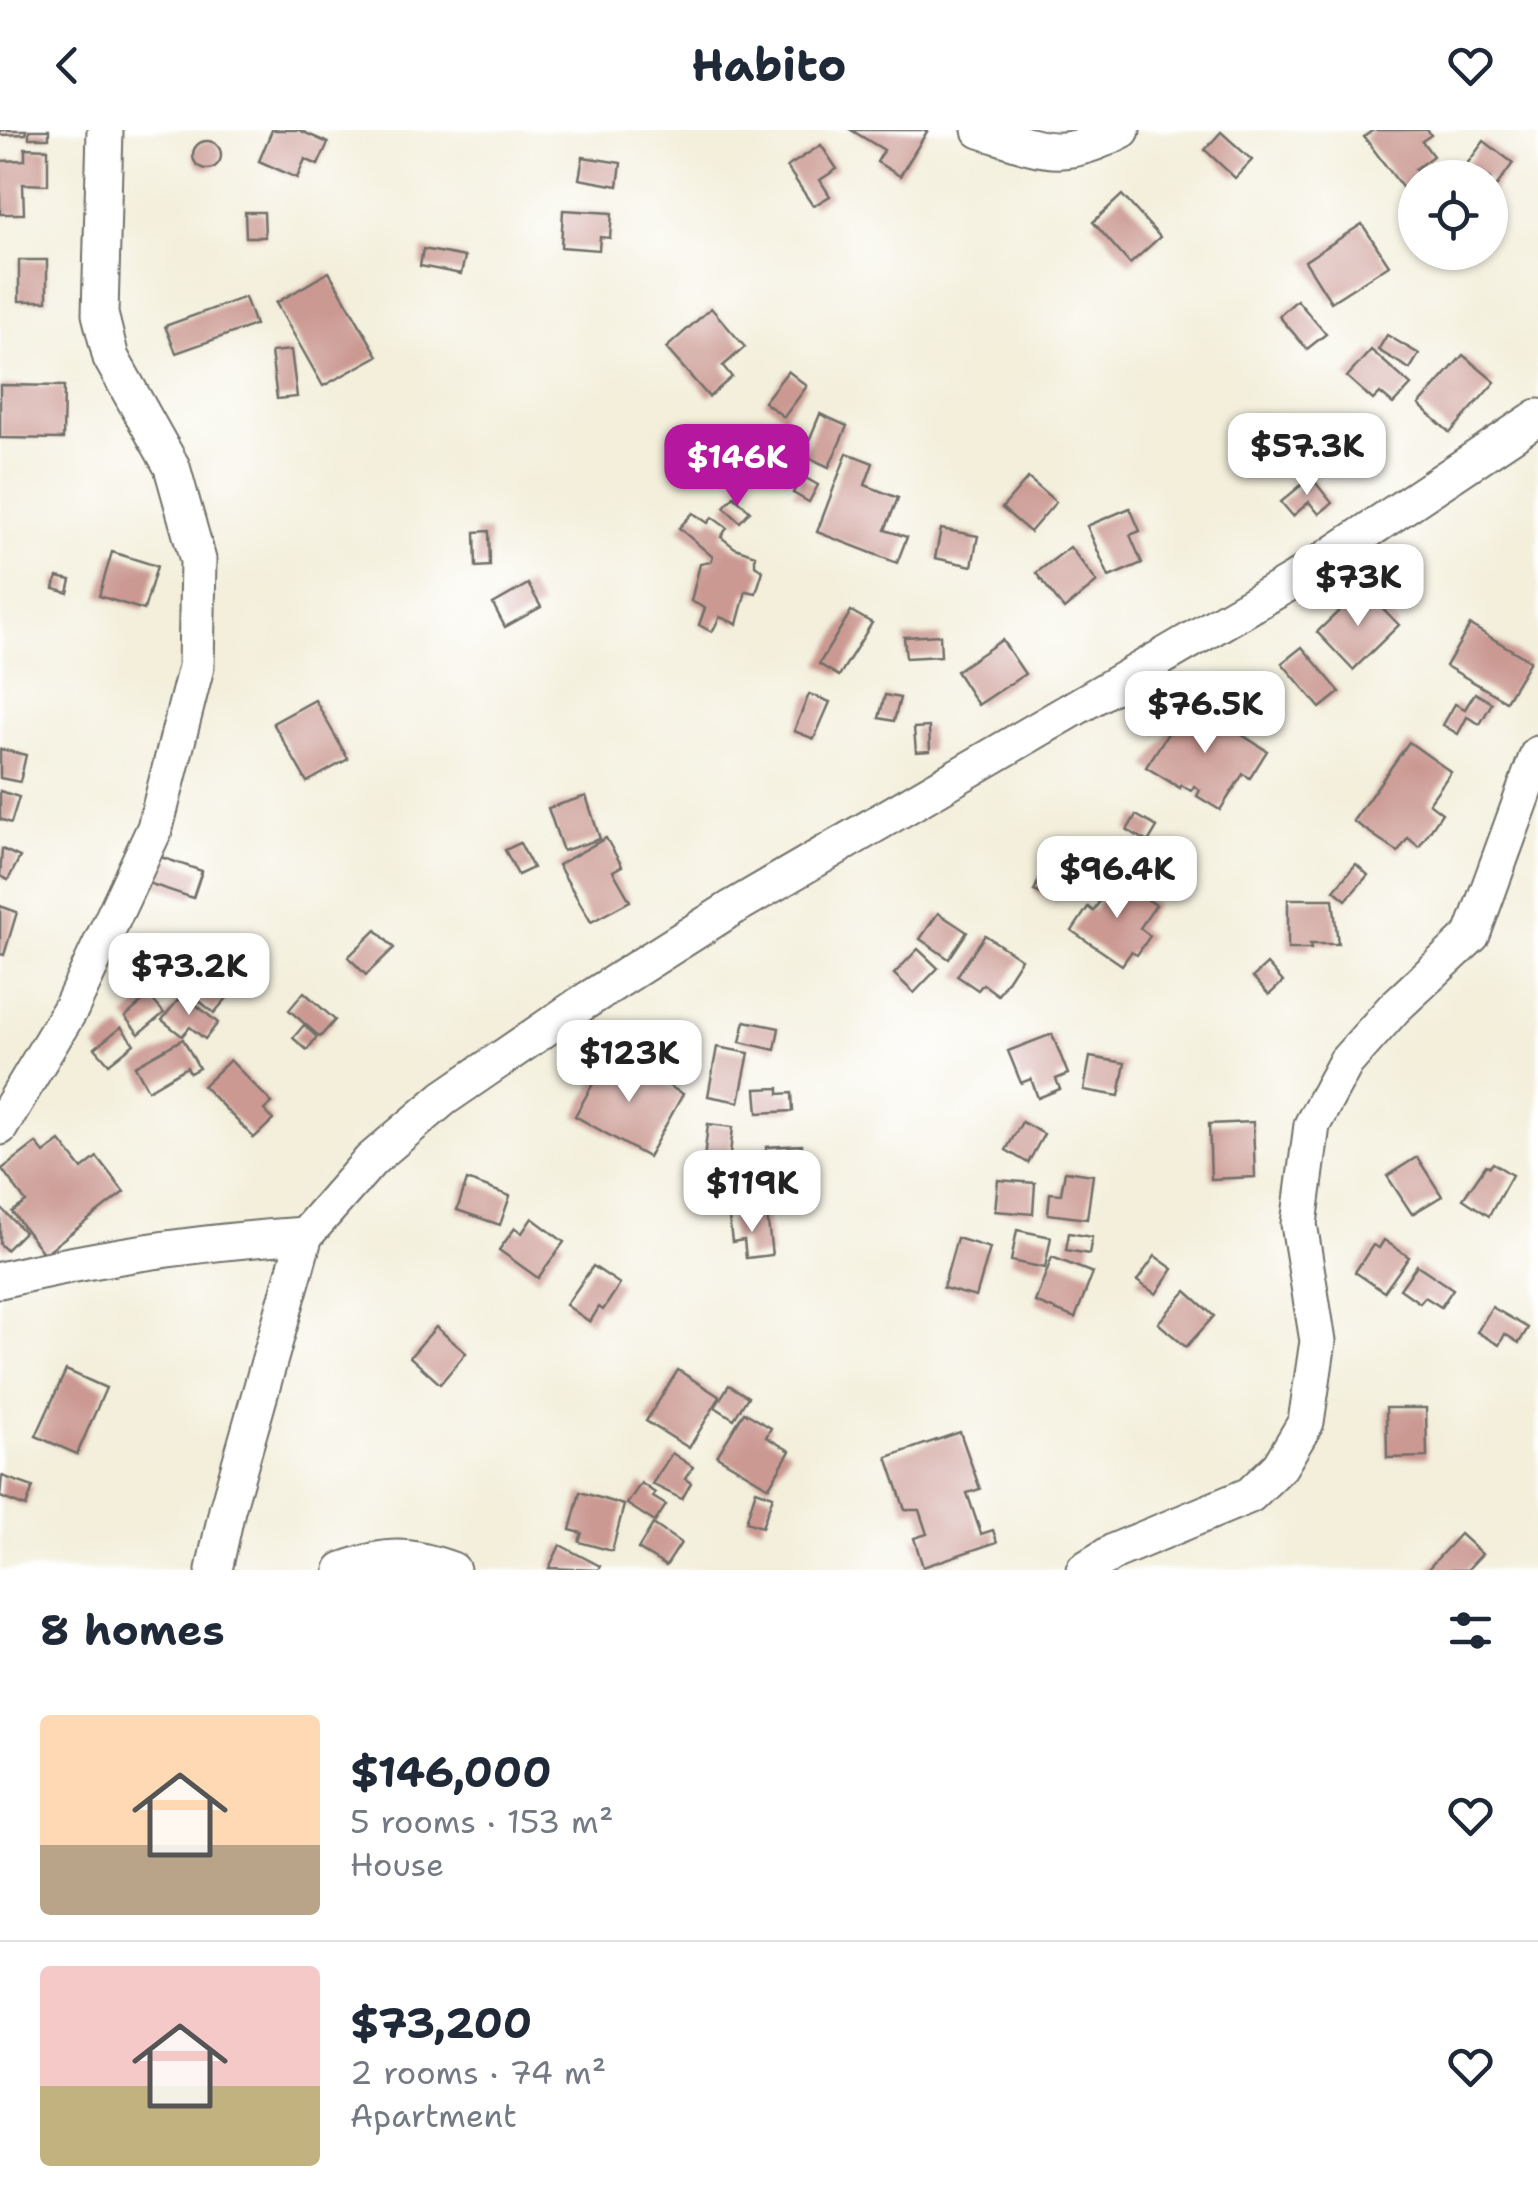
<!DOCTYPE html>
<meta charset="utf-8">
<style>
body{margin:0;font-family:"Shantell Sans",sans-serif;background:#f6f6f7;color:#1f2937;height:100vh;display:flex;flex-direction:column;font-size:38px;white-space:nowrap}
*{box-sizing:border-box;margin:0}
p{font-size:32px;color:#747a83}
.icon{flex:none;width:55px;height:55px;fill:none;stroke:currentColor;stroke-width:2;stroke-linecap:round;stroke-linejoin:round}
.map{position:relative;height:1440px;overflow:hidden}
.drawer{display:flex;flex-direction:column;background:#fff;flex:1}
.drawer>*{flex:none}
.buttons{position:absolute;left:1398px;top:30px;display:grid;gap:20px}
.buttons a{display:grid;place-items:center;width:110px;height:110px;border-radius:50%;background:#fff;box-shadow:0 2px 8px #0004;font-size:50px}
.price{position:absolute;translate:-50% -85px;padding:0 22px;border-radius:20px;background:#fff;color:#222;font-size:32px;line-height:65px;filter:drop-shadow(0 2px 5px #0008)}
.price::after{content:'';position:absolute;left:50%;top:60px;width:30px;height:22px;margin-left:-15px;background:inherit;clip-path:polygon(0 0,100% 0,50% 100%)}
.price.active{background:#b5179e;color:#fff}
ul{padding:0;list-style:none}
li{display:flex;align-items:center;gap:30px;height:250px;padding:0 40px}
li+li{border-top:2px solid #e0e1e3}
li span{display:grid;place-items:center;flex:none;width:280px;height:200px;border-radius:10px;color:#555}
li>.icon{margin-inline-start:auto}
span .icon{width:120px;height:120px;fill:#fffc;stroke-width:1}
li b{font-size:42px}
h2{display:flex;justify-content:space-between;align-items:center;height:120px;padding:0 40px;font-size:42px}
header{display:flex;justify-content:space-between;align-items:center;height:130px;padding:0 40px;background:#fff;font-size:45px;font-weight:700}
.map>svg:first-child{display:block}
.building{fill:#cb9992}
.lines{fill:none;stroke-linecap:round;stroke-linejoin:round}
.minor-casing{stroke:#717069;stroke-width:39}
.minor{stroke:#fff;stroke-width:35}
</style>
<header><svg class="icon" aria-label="back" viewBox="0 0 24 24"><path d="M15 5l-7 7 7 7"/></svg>Habito<svg class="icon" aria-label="heart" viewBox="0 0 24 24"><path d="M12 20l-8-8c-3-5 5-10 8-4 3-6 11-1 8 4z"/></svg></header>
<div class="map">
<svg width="1538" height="1440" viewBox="0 0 1538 1440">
<rect width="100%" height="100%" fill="#fff"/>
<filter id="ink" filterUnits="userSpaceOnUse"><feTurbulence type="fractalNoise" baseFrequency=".01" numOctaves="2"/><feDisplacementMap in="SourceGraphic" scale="20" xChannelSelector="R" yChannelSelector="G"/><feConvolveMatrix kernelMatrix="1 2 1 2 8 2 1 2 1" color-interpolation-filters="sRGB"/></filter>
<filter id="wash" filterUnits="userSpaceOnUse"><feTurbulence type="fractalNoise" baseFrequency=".0048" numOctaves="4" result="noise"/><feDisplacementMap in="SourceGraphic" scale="40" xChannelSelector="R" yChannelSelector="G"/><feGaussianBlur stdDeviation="2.25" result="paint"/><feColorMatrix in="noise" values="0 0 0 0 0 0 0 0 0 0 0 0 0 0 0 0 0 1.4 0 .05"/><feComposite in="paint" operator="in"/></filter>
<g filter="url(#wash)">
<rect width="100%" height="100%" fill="#f3efdb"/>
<g id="blocks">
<!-- building -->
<g class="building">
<path d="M0 0H26V4L0 5Z"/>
<rect x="29" y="0" width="20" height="8"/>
<path d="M272 0H299L328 13 318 35 305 29 297 48 259 31Z"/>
<path d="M851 0H928L900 46 877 32 884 20Z"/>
<path d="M1373 0H1427L1431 5 1422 11 1433 26 1415 39 1421 48H1415V60L1408 65 1364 7Z"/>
<path d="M1221 2 1252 30 1235 48 1205 20Z"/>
<path d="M1484 11 1513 33 1490 65V48H1468L1461 42Z"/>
<circle cx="207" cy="25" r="14"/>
<path d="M821 15 837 39 820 50 830 66 813 76 787 37Z"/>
<path d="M25 18 48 19V55L23 54 24 84H0V31L25 30Z"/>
<path d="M583 27 621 33 618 56 579 49Z"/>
<path d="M1122 65 1160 107 1130 134 1093 92Z"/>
<path d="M563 80 612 83 610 108 600 107 599 120 561 117Z"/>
<path d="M245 82H264L265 107H246Z"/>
<path d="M1362 94 1389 135 1331 172 1305 131Z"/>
<path d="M423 119 465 127 461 144 420 136Z"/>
<rect x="19" y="130" width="28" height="41"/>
<path d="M329 142 378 226 323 256 276 173Z"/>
<path d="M245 167 255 195 176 223 165 196Z"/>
<path d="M1297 170 1326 204 1307 219 1279 186Z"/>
<path d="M711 178 745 217 723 236 732 247 709 267 666 218Z"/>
<path d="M1387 205 1419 224 1410 239 1378 220Z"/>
<path d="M291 220 297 267 277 269 271 222Z"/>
<path d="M1371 220 1411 255 1393 274 1380 263 1373 270 1347 247Z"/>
<path d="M1463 225 1495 252 1450 303 1419 275Z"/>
<path d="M788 241 807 256 784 287 764 272Z"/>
<path d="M0 255 64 256 63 309 0 308Z"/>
<path d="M820 284 847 296 829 337 803 325Z"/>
<path d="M847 323 873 333 865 355 898 368 885 400 907 407 897 433 817 402Z"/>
<path d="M802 346 818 355 809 372 793 363Z"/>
<path d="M1311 347 1332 373 1319 384 1309 372 1293 386 1281 372Z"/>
<path d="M1028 348 1056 372 1030 402 1002 378Z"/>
<path d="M734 366 750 381 740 392 724 377Z"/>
<path d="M1130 378 1140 401 1130 405 1142 433 1109 447 1087 396Z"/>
<path d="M693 383 708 393 712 387 727 398 721 407 735 418 755 425V435L763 441 756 463 746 461 737 494 720 487 712 502 699 495 705 478 691 471 700 434 711 432 713 427 679 398Z"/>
<path d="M941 399 978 406 972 436 935 428Z"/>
<path d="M489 401 490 436 476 437 475 402Z"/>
<path d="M1070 417 1097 452 1064 479 1036 443Z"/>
<path d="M112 422 157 436 144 480 99 466Z"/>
<path d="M57 447 71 450 68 463 54 459Z"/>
<path d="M528 454 541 477 505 497 493 474Z"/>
<path d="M1363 458 1399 495 1353 540 1317 502Z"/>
<path d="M851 481 872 493 839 546 819 534Z"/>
<path d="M1470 495 1530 531 1506 571 1446 536Z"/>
<path d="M940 505 941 526 906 528 904 507Z"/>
<path d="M1002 510 1025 544 978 575 956 541Z"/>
<path d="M1302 517 1340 562 1320 578 1282 533Z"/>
<path d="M1475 563 1492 573 1480 594 1467 587 1458 604 1443 595 1455 574 1465 579Z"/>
<path d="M809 564 830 572 814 609 794 601Z"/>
<path d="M885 565 900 568 894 591 879 588Z"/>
<path d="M315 570 348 629 307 652 273 593Z"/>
<path d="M1189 571 1267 621 1250 648 1243 644 1220 680 1197 666 1200 660 1194 656 1191 661 1181 655 1180 658 1146 637Z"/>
<path d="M929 597 930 621 916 622 914 598Z"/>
<path d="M1409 612 1451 642 1429 673 1442 683 1419 717 1408 708 1398 722 1353 691Z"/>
<path d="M0 619 26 625 20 652 0 648Z"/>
<path d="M0 661 19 667 11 693 0 689Z"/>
<path d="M586 666 600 709 563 721 548 678Z"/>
<path d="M1136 685 1157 697 1148 712 1127 700Z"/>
<path d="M606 708 622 736 613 741 630 771 591 792 558 735Z"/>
<path d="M520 713 533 738 518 745 505 720Z"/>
<path d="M2 719 20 727 8 750 0 746Z"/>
<path d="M158 726 202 741 193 768 148 753Z"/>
<path d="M1049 726 1082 741 1076 755 1067 751 1058 771 1034 761Z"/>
<path d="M1356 734 1368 745 1346 770 1334 760Z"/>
<path d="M1120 742 1136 753 1132 759 1156 775 1140 798 1150 806 1137 825 1131 822 1122 835 1072 801 1088 777 1093 781Z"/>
<path d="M1288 769H1333L1338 814H1310L1311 819H1288Z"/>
<path d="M0 776 17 782 4 825 0 824Z"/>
<path d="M938 783 967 802 949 829 920 809Z"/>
<path d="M376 800 394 818 366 845 348 827Z"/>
<path d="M985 805 1021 829 998 865 983 854 978 860 957 846Z"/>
<path d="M918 819 938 838 914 863 894 844Z"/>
<path d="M206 833 223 847 214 857 227 868 214 883 185 859Z"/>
<path d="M1267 834 1283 852 1269 865 1253 847Z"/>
<path d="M304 862 335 890 320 907 289 880Z"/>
<path d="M183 864 218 893 205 909 190 897 182 906 162 890Z"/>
<path d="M149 866 164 883 139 904 125 887Z"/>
<path d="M745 891 779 898 775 920 740 912Z"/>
<path d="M304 895 317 907 307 920 293 908Z"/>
<path d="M121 897 134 914 109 934 95 918Z"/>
<path d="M1052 904 1068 944 1056 949 1060 959 1038 968 1031 949 1021 953 1008 921Z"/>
<path d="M183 909 199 938 190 943 187 937 148 960 135 936Z"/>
<path d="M664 912 688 913 687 941 662 940Z"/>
<path d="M717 917 749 923 739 972 708 966Z"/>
<path d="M610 923 683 964 648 1027 575 986Z"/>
<path d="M1090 927 1125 933 1119 966 1084 960Z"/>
<path d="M230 930 272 973 264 980 273 990 254 1008 203 956Z"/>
<path d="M779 958V964L792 963 793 981 758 983 756 959Z"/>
<path d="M1022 992 1044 1004 1028 1033 1006 1020Z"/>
<path d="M1253 992 1255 1047 1211 1049 1209 994Z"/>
<path d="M708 994 733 997 728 1042 703 1039Z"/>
<path d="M60 1011 82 1039 97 1027 124 1062 44 1124 12 1082 26 1072 2 1039 36 1013 44 1023Z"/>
<path d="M802 1015 803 1042 767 1044 766 1017Z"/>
<path d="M1417 1027 1442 1066 1412 1084 1387 1046Z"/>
<path d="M1493 1033 1512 1045 1489 1086 1463 1069 1486 1035 1490 1037Z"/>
<path d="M1065 1041 1093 1045 1087 1089 1048 1084 1050 1063 1061 1064Z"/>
<path d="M467 1050 510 1066 500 1095 457 1080Z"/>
<path d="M998 1050 1035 1053 1033 1084 995 1081Z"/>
<path d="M0 1077 24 1102 6 1120 0 1114Z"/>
<path d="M767 1084 772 1125 746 1128 744 1110 732 1112 729 1088Z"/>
<path d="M532 1088 564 1112 538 1148 499 1120 515 1098 522 1103Z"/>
<path d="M1017 1100 1051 1107 1045 1138 1011 1131Z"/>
<path d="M1069 1103 1092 1107 1089 1124 1066 1120Z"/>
<path d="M957 1108 990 1118 976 1167 943 1158Z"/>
<path d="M1384 1110 1409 1127 1384 1162 1355 1142 1373 1115 1379 1118Z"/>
<path d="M1155 1126 1173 1139 1156 1164 1137 1151Z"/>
<path d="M1052 1127 1093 1143 1075 1188 1035 1172Z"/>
<path d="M1417 1135 1453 1159 1441 1177 1425 1167 1420 1173 1400 1159Z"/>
<path d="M593 1136 620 1154 603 1180 599 1177 590 1192 566 1175Z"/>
<path d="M1186 1161 1214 1186 1186 1217 1158 1193Z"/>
<path d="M1492 1177 1528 1198 1519 1213 1505 1204 1499 1215 1477 1202Z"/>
<path d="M436 1197 466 1223 440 1254 410 1227Z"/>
<path d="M66 1240 106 1258 77 1324 36 1306Z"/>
<path d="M678 1240 720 1267 689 1318 646 1291Z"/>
<path d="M729 1255 748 1267 734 1289 715 1277Z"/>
<path d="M1386 1278H1426L1427 1327 1387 1328Z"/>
<path d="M744 1282 771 1298 766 1307 790 1321 769 1357 717 1326Z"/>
<path d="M960 1302 980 1359 967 1363 981 1404 993 1400 997 1412 923 1437 914 1408 927 1404 919 1380H905L887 1327Z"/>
<path d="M672 1323 693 1337 685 1349 691 1353 682 1369 652 1354Z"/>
<path d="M2 1346 33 1357 26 1377 0 1367Z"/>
<path d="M641 1353 655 1363 653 1367 666 1375 655 1392 627 1374Z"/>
<path d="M756 1360 773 1366 762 1397 746 1392Z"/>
<path d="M580 1362 624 1375 612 1421 579 1412 582 1403 570 1400Z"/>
<path d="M653 1394 681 1413 666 1436 638 1419Z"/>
<path d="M1460 1404 1482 1424 1467 1440H1427Z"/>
<path d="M560 1415 600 1436 598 1440 549 1438Z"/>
</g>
</g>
</g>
<g filter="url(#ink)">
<use href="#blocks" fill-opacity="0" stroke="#717069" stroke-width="2.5"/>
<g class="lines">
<defs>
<g id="minor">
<path d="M980 0C1042 20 1060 33 1122 0"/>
<path d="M0 997 71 878 155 698 196 537 198 430 172 337 111 228 100 184 105 0"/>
<path d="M0 1150C102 1126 199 1112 305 1105"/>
<path d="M214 1440 227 1380 305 1105 371 1030 444 968 581 874 732 778 1296 449 1538 287"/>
<path d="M343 1440C388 1424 407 1424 452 1440"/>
<path d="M1084 1440 1115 1421 1250 1365 1280 1336 1306 1292 1318 1211 1299 1094 1312 995 1346 932 1394 878 1472 805 1538 624"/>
</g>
</defs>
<!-- minor casing -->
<use href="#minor" class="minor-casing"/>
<!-- minor -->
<use href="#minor" class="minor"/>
</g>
</g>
</svg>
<div class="buttons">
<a><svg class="icon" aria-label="locate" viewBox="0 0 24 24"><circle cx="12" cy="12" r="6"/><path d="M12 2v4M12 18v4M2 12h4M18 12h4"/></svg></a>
</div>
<b class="price" style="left:1307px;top:368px">$57.3K</b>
<b class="price active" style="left:737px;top:379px">$146K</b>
<b class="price" style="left:1358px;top:499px">$73K</b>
<b class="price" style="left:1205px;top:626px">$76.5K</b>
<b class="price" style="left:1117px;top:791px">$96.4K</b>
<b class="price" style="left:189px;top:888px">$73.2K</b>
<b class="price" style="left:629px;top:975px">$123K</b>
<b class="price" style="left:752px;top:1105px">$119K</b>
</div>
<section class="drawer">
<h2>8 homes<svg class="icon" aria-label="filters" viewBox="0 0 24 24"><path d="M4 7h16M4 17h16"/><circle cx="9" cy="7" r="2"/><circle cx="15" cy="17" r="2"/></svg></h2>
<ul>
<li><span style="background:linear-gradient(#ffd9b3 65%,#b9a48a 0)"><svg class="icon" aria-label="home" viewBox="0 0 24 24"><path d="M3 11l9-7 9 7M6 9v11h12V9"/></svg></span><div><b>$146,000</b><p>5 rooms · 153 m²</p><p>House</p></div><svg class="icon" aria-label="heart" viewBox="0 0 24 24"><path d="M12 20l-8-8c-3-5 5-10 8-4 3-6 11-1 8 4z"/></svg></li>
<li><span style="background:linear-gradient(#f6c9c9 60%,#c2b280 0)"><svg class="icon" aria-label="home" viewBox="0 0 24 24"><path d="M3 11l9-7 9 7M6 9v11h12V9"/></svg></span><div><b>$73,200</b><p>2 rooms · 74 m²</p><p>Apartment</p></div><svg class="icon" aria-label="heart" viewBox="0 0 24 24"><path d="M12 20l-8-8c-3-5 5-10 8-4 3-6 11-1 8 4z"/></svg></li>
</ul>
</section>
